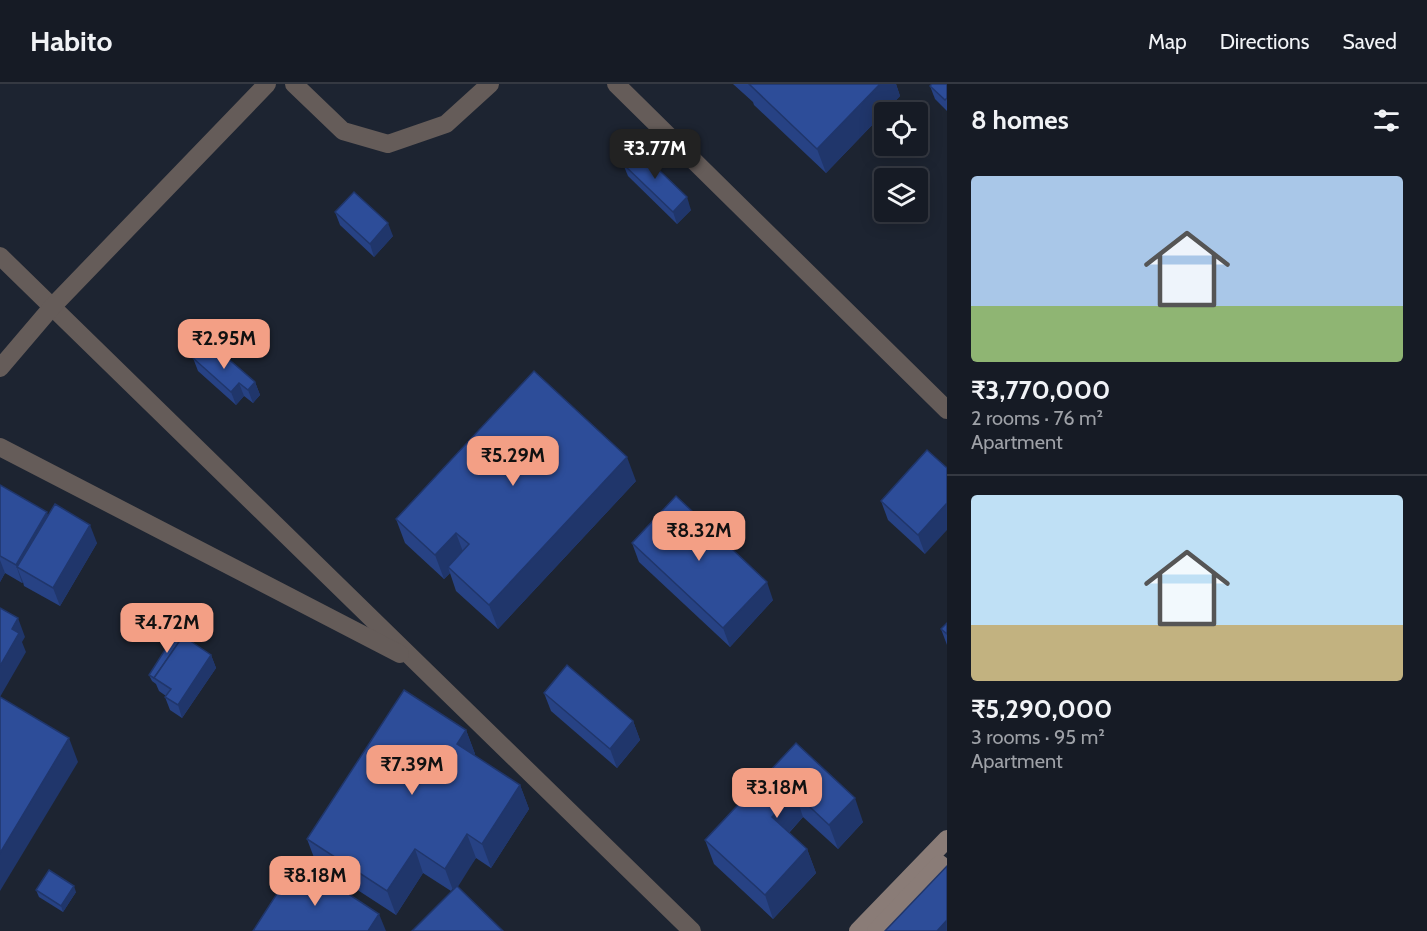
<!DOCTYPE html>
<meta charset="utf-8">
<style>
body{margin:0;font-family:Cabin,sans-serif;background:#1f242d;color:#f1f3f6;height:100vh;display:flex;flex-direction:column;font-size:22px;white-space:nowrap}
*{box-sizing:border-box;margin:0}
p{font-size:20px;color:#9ea1a7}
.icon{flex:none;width:33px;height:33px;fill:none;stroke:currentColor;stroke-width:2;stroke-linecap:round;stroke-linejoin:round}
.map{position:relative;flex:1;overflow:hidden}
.sheet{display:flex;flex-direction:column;background:#161b25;width:480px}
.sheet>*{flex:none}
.tools{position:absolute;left:874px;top:18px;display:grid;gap:12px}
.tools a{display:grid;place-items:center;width:54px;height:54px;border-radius:6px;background:#161b25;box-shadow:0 3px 15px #0003,0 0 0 2px #353942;font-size:30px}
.price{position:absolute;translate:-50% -51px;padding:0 14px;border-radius:12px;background:#f39f85;color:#111;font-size:20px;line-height:39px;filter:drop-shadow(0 2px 3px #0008)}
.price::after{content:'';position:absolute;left:50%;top:36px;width:18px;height:14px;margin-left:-9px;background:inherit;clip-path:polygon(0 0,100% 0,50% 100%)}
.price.active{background:#222;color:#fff}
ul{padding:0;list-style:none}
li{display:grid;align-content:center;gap:12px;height:318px;padding:0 24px}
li+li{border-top:2px solid #353942}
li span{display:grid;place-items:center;height:186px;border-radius:6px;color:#555}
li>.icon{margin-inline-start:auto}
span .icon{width:108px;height:108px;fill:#fffc;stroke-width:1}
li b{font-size:26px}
h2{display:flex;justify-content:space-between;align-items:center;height:72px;padding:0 24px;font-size:26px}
header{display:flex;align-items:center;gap:36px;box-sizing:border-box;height:84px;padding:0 30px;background:#161b25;border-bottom:2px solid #353942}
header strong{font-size:28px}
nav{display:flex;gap:33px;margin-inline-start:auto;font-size:21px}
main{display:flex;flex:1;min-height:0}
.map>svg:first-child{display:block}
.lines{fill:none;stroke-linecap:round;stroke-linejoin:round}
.street{stroke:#655c59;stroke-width:18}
.secondary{stroke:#8a7c77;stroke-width:18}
.wall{fill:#274284}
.shaded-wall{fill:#20366b}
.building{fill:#2d4d99;stroke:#20366b;stroke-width:1.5}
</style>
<header>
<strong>Habito</strong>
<nav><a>Map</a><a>Directions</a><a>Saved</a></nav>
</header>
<main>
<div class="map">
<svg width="947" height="847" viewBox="0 0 947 847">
<rect width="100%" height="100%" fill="#1d2431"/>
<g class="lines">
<!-- street -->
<g class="street">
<path d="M294 0 343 47 388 60 446 40 490 0"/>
<path d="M616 0 947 326"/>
<path d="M0 172 692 847"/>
<path d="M0 284 52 223 267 0"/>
<path d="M0 363 400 570"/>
</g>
<!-- secondary -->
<g class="secondary">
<path d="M858 847 947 755"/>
<path d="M876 847 940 780"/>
</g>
</g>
<!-- wall -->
<g class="wall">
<path d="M733 0H896L900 12 826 89 754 21 753 18Z"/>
<path d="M947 0V27L935 15 930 2Z"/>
<path d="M623 80 691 126 677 140 628 92Z"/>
<path d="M335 128 393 152 374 173 340 141Z"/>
<path d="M212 273 255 298 260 311 253 319 244 312 236 321 198 287 193 274Z"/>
<path d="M927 366 925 470 888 436 881 417Z"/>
<path d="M636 397 498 545 456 507 450 489 444 495 405 459 396 435Z"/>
<path d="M0 401 48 431 97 459 60 522 24 502 23 498 22 499 5 489 0 498Z"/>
<path d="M632 459 773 516 730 563 639 478Z"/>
<path d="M947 539V561L941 545Z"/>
<path d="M184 552 211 571 216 584 182 634 170 626 165 613 166 612 159 607 156 600 152 597 149 591Z"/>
<path d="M544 609 633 637 640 656 617 684 551 627Z"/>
<path d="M466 646 475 670 474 671 520 701 529 725 491 784 476 774 451 807 423 789 396 831 316 779 307 755Z"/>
<path d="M796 659 863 738 838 765 803 733 789 749 807 765 816 789 773 835 714 780 705 756Z"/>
<path d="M36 806 76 808 63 828 39 813Z"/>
</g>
<!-- shaded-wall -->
<g class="shaded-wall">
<path d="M880 0H896L900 12 826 89 817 65Z"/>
<path d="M687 113 691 126 677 140 673 128Z"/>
<path d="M388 139 393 152 374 173 370 160Z"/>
<path d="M255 298 260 311 253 319 248 306Z"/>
<path d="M239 299 244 312 236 321 231 308Z"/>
<path d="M627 373 636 397 498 545 489 521Z"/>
<path d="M947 419V446L925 470 918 451Z"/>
<path d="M47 428 53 447 17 483 23 498 22 499 16 481Z"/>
<path d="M90 441 97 459 60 522 53 504Z"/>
<path d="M456 449 465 473 448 483 450 489 444 495 435 471Z"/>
<path d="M0 476 5 489 0 498Z"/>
<path d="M767 498 773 516 730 563 723 544Z"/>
<path d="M18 534 25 553 22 558 26 568 0 613V582L12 545Z"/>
<path d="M211 571 216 584 182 634 178 621Z"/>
<path d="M633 637 640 656 617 684 610 665Z"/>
<path d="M466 646 475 670 466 684 457 660Z"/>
<path d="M69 654 78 678 0 807V769Z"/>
<path d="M520 701 529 725 491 784 482 760Z"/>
<path d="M795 709 803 733 781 757 772 733Z"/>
<path d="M855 714 863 738 838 765 829 741Z"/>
<path d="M467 750 476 774 454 809 445 785Z"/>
<path d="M415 765 423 789 396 831 387 807Z"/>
<path d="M807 765 816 789 773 835 765 811Z"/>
<path d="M74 802 76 808 63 828 61 822Z"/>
<path d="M379 830 386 847H368Z"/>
<path d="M947 836V847H937Z"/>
</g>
<!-- building -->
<g class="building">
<path d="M749 0H880L817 65Z"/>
<path d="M932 0H947V14L945 16 930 2Z"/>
<path d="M637 65 687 113 673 128 623 80Z"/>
<path d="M354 108 388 139 370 160 335 128Z"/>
<path d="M201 264 212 273 218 266 255 298 248 306 239 299 231 308 193 274Z"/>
<path d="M534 287 627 373 489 521 448 483 469 460 456 449 435 471 396 435Z"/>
<path d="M927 366 947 384V419L918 451 881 417Z"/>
<path d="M0 401 47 428 16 481 0 472Z"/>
<path d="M676 412 767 498 723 544 632 459Z"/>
<path d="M55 420 90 441 53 504 17 483Z"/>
<path d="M0 524 18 534 12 545 19 549 0 582Z"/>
<path d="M947 539V550L941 545Z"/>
<path d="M177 547 184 551 154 594 149 591Z"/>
<path d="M183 552 211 571 178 621 165 613 171 605 154 594Z"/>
<path d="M567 581 633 637 610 665 544 609Z"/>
<path d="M404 606 466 646 457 660 520 701 482 760 467 750 445 785 415 765 387 807 307 755Z"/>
<path d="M0 613 69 654 0 769Z"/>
<path d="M796 659 855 714 829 741 795 709 772 733 807 765 765 811 705 756Z"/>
<path d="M298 777 379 830 368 847H253Z"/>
<path d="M947 782V836L937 847H885Z"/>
<path d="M49 786 74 802 61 822 36 806Z"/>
<path d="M457 802 503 847H412Z"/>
</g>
</svg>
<div class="tools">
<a><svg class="icon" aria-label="locate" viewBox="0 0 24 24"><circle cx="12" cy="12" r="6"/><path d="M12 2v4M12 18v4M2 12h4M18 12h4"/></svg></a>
<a><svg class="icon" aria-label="layers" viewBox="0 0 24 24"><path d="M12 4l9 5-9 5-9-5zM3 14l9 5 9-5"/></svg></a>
</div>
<b class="price active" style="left:655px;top:96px">₹3.77M</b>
<b class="price" style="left:224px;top:286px">₹2.95M</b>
<b class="price" style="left:513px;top:403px">₹5.29M</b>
<b class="price" style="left:699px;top:478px">₹8.32M</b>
<b class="price" style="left:167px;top:570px">₹4.72M</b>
<b class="price" style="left:412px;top:712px">₹7.39M</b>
<b class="price" style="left:777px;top:735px">₹3.18M</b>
<b class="price" style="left:315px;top:823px">₹8.18M</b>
</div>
<section class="sheet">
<h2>8 homes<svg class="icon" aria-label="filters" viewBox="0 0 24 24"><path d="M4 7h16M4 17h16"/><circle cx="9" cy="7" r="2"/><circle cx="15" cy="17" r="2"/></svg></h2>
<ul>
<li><span style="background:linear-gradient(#a9c7e8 70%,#8fb573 0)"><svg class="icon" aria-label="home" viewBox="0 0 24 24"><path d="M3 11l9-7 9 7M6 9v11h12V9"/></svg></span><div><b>₹3,770,000</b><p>2 rooms · 76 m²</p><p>Apartment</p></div></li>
<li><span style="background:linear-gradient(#bfe0f5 70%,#c2b280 0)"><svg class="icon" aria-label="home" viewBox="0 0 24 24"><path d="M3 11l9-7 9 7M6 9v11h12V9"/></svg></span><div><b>₹5,290,000</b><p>3 rooms · 95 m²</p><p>Apartment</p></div></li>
</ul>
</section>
</main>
